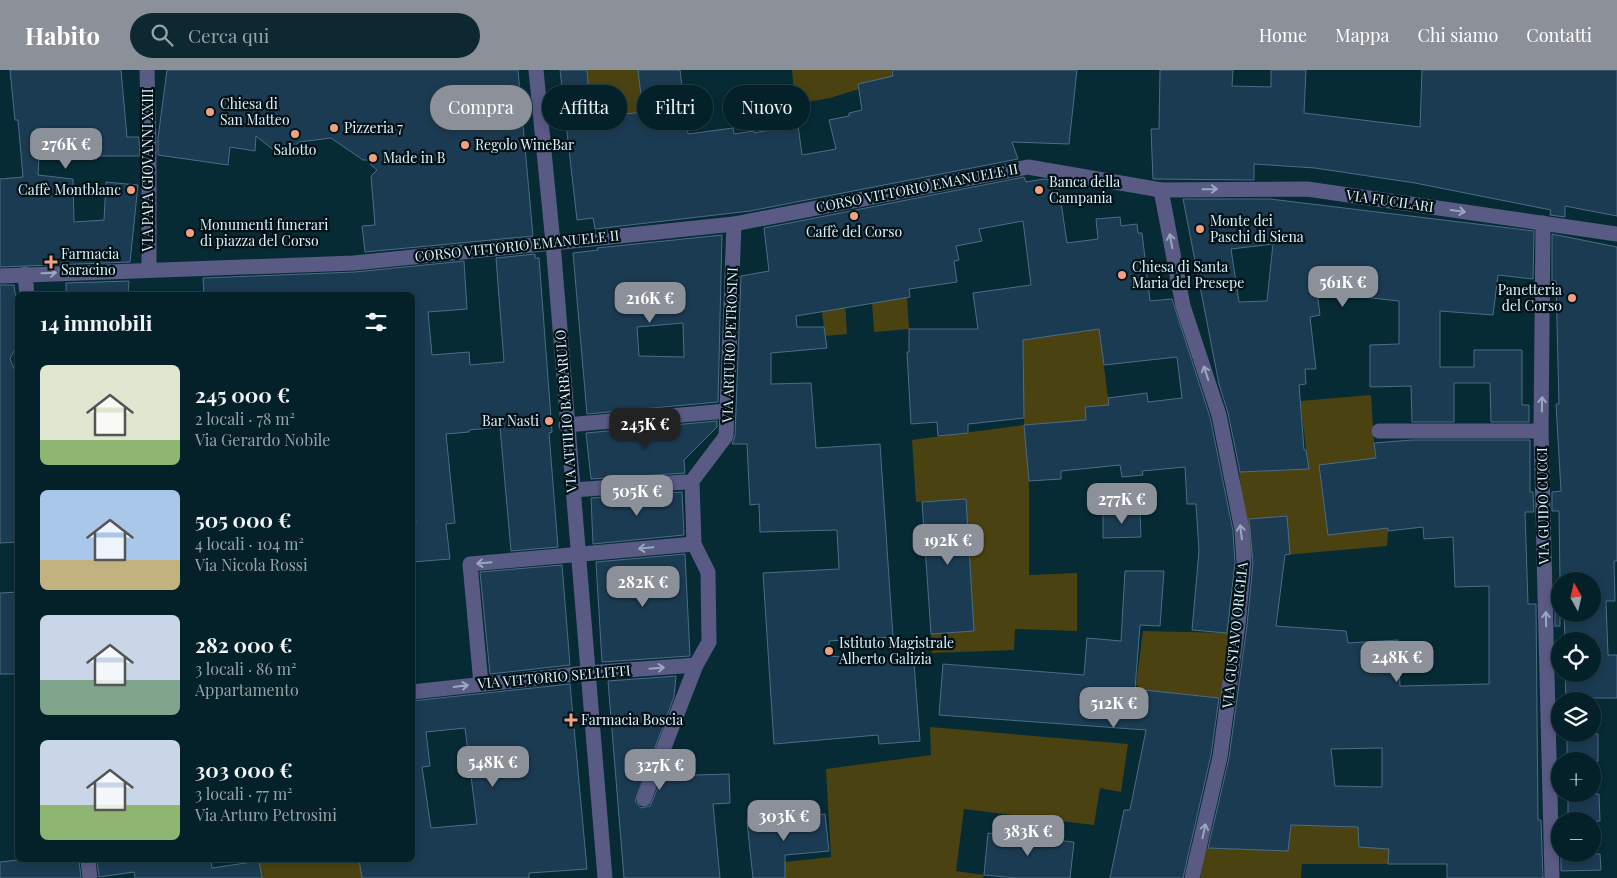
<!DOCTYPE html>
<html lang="it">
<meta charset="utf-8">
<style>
body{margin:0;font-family:"Playfair Display",serif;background:#0d2830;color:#f1f3f6;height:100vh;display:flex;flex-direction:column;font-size:19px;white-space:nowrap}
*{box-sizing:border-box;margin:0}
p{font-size:16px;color:#97a3a8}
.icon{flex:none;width:28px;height:28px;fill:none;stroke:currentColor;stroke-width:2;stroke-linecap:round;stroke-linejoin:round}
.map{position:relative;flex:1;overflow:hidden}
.panel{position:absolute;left:15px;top:222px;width:400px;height:570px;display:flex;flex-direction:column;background:#042028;border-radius:8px;box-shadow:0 2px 8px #0003,0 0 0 1px #253e45}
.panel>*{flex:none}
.banner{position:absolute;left:430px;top:15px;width:475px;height:45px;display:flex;gap:10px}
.needle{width:32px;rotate:352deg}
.buttons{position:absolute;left:1551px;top:502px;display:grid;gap:10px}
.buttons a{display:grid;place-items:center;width:50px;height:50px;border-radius:50%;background:#042028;box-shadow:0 2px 8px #0003,0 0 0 1px #253e45;font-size:25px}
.price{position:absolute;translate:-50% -42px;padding:0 11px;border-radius:10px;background:#8c9099;color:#fff;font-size:16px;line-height:32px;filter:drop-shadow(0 1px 2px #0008)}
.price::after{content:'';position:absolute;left:50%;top:30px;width:15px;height:11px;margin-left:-8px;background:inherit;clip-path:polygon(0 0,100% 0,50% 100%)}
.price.active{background:#222;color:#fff}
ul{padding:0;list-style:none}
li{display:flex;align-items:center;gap:15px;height:125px;padding:0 25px}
li span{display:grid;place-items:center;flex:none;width:140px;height:100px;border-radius:8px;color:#555}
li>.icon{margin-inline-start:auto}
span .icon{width:60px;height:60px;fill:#fffc;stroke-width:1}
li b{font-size:21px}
h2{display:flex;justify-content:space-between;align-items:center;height:60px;padding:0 25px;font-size:21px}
.chip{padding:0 18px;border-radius:22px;background:#042028;box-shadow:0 2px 8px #0003,0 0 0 1px #253e45;font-size:18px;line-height:45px}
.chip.active{background:#8c9099;color:#fff}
header{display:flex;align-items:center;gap:30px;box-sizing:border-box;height:70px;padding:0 25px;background:#8c9099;color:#fff}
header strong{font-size:24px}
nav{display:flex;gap:28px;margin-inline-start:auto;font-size:18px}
.search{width:350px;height:45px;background:#0d2830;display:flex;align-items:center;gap:12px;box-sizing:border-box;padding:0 18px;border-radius:28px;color:#97a3a8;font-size:19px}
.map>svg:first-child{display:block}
.green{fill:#4a4311}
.building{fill:#1b3b52;stroke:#4c6d86;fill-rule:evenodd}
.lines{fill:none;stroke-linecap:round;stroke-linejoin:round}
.minor{stroke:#595b85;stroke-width:15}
.oneway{stroke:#9aa7c0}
.poi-dot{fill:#f2a081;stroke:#021217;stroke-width:2}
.labels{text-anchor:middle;stroke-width:4.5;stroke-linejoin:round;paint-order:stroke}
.poi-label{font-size:14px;fill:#dcf3fc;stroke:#021217;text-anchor:start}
.street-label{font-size:14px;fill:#dcf3fc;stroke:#021217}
</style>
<header>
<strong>Habito</strong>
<div class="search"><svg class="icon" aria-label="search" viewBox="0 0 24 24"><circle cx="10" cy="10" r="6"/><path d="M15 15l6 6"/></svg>Cerca qui</div>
<nav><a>Home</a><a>Mappa</a><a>Chi siamo</a><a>Contatti</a></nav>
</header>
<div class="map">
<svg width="1617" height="808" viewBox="0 0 1617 808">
<rect width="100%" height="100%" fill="#062b35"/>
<!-- green -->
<g class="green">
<path d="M587 0H638L645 56 636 43 591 49Z"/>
<path d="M792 0H891L893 8 858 14 859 19 830 28 795 34Z"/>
<path d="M907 228 909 259 874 262 872 231Z"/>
<path d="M845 231 847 264 825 266 821 233Z"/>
<path d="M1099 259 1109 335 1085 338 1086 354 1024 356 1029 411V505L1077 503V561L1015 559 1014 580 932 583 931 564 974 561 966 430 916 432 912 370 1024 355 1023 270Z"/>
<path d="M1371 325 1375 387 1388 461 1387 476 1249 488 1239 402 1293 400 1308 394 1300 331Z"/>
<path d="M1143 561 1230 563 1221 628 1144 620 1136 615Z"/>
<path d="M930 657 1128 674 1121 722 1100 718 1094 755 964 739 956 801 984 805 983 808H785V792L831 787 826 699 931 685Z"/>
<path d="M1392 744 1388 794H1302L1301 808H1200L1206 778 1288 780 1291 755 1358 757 1359 776 1372 777Z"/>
<path d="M270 790H359L362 808H262L259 791Z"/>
</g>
<!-- building -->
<g class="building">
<path d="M10 0H121L127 67H139L140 86H39L38 105 73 109 74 152 104 150 106 112 138 115 130 192 0 197V109L23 107 18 50H15Z"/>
<path d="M167 0H518L533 166 365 182 362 156 375 155 371 106 377 100 371 95 370 90H363L331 68 299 72 282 87 256 66 255 81 230 77 228 95 158 85V68Z"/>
<path d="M560 0H587L591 48 643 42 638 0H680L688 64 733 58 734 64 754 61V63L798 55 802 85 836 79 829 50 849 46V43L862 40 858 14 893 6 892 0H1077L1069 74 1012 72 1018 89 750 141 595 159 593 148 577 150Z"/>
<path d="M1160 0H1233L1232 16 1271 17V0H1306L1304 43 1420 57 1422 0H1617V146L1565 136V147L1550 145 1551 140 1415 113 1315 98 1254 94V110L1153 109 1151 59H1159Z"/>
<path d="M1024 107 1026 112 1044 109 1058 112 1067 173 1098 169 1096 149 1120 147 1121 156 1137 154 1138 163H1142L1150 231 1172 229 1210 347 1233 461 1235 493 1227 563 1192 560 1199 481 1196 434H1187L1185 397 1142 401 1143 405 1122 407 1120 395 1061 401V409L1029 411 1024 355 1086 350 1085 337 1109 335 1108 328 1147 323 1148 332 1182 328 1177 287 1104 295 1099 259 1023 270 1024 348 968 354V363L938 366 937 352 911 354 907 282H909V259H978L973 223 1031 215 1023 151 979 159 982 171 956 176 959 190 954 191 957 212 909 219 910 227 796 246 797 257H824L827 278 771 283V314L811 313 816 378 880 374 893 567 829 571V586L895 591V595L914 593 920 671 879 674 878 665 774 674 763 503 839 499 837 460 760 462 759 434 750 435 747 374H732L735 366 741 206 769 201 764 158Z"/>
<path d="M1183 129H1270L1534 161 1533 209 1498 205 1493 245 1440 241V297H1474V280H1522V335H1529V352H1491L1490 313H1454V352H1412L1411 316 1370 317V275L1399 274V231L1317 222 1320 245 1310 247 1316 299H1305L1306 314 1299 315 1304 380H1306L1309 399 1240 402 1228 343 1219 314ZM1273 174 1267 231 1239 232 1231 179Z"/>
<path d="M1552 164 1617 177V491H1614L1615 531H1606L1608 585H1617V628H1566L1565 604H1592V571H1565L1564 544H1592V511H1560L1559 441H1552V422L1561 421 1556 334H1559L1556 211H1552Z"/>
<path d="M722 165 718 332 587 344 573 183 598 180 597 178ZM683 253 684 287 639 286 637 257Z"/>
<path d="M535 184V188H539L552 362 549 363 558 477 511 481 500 357 469 360V362L446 364 455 453 446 454 450 489 412 492V455L416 454 412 413V225H238V223L204 225 203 208 355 202 464 191 467 239 428 242 432 285 469 282 470 295 504 292 496 188Z"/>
<path d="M129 211 128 225H66V213Z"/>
<path d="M0 215H14L18 246V273L10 289 18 308V472L0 473Z"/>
<path d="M717 351V357L684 390 685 403 591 409 586 363Z"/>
<path d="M1412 370H1530V422H1533L1534 442H1525L1528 534H1536L1538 750H1541L1543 808H1447V794H1388L1389 779 1359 777 1358 757 1291 755 1288 781 1208 778 1229 688 1247 555 1253 493 1249 449 1287 446 1290 484 1285 485 1276 556 1346 561 1348 573 1398 570 1400 616 1489 614V516L1455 517 1453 467 1424 469 1423 457 1388 461V458L1328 465 1319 395 1376 388 1374 373ZM1382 678V717L1335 716 1331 679Z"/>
<path d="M682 422 684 465 593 474 591 428Z"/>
<path d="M966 429 974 561 931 564 922 432Z"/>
<path d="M1140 442 1141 467 1103 468V444Z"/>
<path d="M685 484 690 586 602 592 596 492Z"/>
<path d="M562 495 570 595 490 604 480 502Z"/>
<path d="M1125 501H1164L1160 556 1140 555 1135 619 1219 628 1211 685 1183 808H1110L1124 740H1130L1146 660 939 645 943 594 1084 605 1087 568 1121 571Z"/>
<path d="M18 522V604H0V523Z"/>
<rect x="1555" y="534" width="5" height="22"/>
<path d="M676 606 674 627 635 731 641 738 650 736 663 706 729 704 730 733 713 734 720 808H624L608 611Z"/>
<path d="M570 614 587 799 529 803V808H362L359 790H412V631ZM465 658 477 754 431 758 422 697 430 696 426 662Z"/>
<rect x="1567" y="664" width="31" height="27"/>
<path d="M1568 724H1599L1600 751H1568Z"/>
<path d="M825 744 829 781 785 785V808H753L747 752Z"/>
<path d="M988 763 1074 772 1070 808H1017L984 805Z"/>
<path d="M1561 784H1600L1601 800 1561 801Z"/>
<path d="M18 790H79L81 808H0V792Z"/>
<path d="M97 790H211L212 798 259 791 262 808H135L134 802 99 807Z"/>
</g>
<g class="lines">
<!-- minor -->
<g class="minor">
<path d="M147 0 149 75V200"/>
<path d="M536 0 553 173 605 808"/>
<path d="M1161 120 1183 236 1219 345 1242 460 1244 493 1238 554 1220 687 1192 808"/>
<path d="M1543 153 1541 361 1552 808"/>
<path d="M25 204 27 225"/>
<path d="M0 206 354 193 553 173 734 154 1028 97 1161 120 1307 119 1617 164"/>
<path d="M566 355 727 341"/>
<path d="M1379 361H1541"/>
<path d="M572 420 685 412"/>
<path d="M481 614 470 494 694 474"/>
<path d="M412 622 586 603 696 595"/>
<path d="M644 729 696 595 709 572 708 502 694 474 692 411 726 366 734 154"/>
<path d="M88 790 90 808"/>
</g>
</g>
<!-- one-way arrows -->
<defs><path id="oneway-shaft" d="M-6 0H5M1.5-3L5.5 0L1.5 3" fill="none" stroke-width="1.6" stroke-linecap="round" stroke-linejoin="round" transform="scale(1.25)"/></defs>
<g class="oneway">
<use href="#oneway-shaft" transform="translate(1210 119) rotate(-1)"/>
<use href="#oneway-shaft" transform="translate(1458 141) rotate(8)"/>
<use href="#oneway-shaft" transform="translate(1171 171) rotate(-101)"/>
<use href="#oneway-shaft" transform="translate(49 203) rotate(-2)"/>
<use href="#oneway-shaft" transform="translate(1206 303) rotate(-108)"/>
<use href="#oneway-shaft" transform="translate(1542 334) rotate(-89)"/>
<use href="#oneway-shaft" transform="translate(1241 462) rotate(-97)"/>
<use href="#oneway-shaft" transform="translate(646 478) rotate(175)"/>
<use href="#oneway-shaft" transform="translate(484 493) rotate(175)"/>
<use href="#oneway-shaft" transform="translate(1546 549) rotate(-91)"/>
<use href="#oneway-shaft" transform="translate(657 598) rotate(-5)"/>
<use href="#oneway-shaft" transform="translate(461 616) rotate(-7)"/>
<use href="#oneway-shaft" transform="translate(1204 761) rotate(-78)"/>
</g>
<!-- markers -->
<g class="poi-dot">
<circle cx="210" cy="42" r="5"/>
<circle cx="334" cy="58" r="5"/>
<circle cx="295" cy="64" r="5"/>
<circle cx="465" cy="75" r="5"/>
<circle cx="373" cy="88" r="5"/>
<circle cx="131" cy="120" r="5"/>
<circle cx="1039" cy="120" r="5"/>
<circle cx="854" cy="146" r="5"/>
<circle cx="1200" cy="159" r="5"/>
<circle cx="190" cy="163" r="5"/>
<path d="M48.5 184.5h5v5h5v5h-5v5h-5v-5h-5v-5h5z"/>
<circle cx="1122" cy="205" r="5"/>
<circle cx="1572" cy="228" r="5"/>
<circle cx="549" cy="351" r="5"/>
<circle cx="829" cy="581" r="5"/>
<path d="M568.5 642.5h5v5h5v5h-5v5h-5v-5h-5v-5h5z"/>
</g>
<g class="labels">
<!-- poi labels -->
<g class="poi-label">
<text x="220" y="39">Chiesa di<tspan x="220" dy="16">San Matteo</tspan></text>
<text x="344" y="63">Pizzeria 7</text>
<text x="475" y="80">Regolo WineBar</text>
<text x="295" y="85" text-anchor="middle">Salotto</text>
<text x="383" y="93">Made in B</text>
<text x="1049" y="117">Banca della<tspan x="1049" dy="16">Campania</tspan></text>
<text x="121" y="125" text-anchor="end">Caffè Montblanc</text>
<text x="1210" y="156">Monte dei<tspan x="1210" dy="16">Paschi di Siena</tspan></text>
<text x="200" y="160">Monumenti funerari<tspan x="200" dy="16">di piazza del Corso</tspan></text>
<text x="854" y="167" text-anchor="middle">Caffè del Corso</text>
<text x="61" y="189">Farmacia<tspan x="61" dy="16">Saracino</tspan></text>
<text x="1132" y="202">Chiesa di Santa<tspan x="1132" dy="16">Maria del Presepe</tspan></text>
<text x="1562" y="225" text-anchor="end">Panetteria<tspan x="1562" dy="16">del Corso</tspan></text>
<text x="539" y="356" text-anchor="end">Bar Nasti</text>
<text x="839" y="578">Istituto Magistrale<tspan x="839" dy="16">Alberto Galizia</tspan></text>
<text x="581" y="655">Farmacia Boscia</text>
</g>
<!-- street labels -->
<g class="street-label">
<text transform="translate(148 100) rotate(-90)" y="5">VIA PAPA GIOVANNI XXIII</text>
<text transform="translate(917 118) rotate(-11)" y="5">CORSO VITTORIO EMANUELE II</text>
<text transform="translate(1390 131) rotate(8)" y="5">VIA FUCILARI</text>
<text transform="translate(517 176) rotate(-6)" y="5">CORSO VITTORIO EMANUELE II</text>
<text transform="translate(730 275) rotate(-88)" y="5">VIA ARTURO PETROSINI</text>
<text transform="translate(566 341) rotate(-94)" y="5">VIA ATTILIO BARBARULO</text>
<text transform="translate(1543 436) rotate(-91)" y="5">VIA GUIDO CUCCI</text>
<text transform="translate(1235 565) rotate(-84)" y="5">VIA GUSTAVO ORIGLIA</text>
<text transform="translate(554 607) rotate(-5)" y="5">VIA VITTORIO SELLITTI</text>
</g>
</g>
</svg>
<div class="buttons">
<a><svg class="needle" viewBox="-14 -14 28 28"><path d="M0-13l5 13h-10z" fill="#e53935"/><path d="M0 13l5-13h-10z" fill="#97a3a8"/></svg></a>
<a><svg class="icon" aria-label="locate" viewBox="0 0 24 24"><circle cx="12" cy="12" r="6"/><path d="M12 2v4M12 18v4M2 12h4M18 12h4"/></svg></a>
<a><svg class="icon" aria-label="layers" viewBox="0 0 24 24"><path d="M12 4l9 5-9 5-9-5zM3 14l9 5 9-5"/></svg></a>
<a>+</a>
<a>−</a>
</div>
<b class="price" style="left:66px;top:100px">276K €</b>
<b class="price" style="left:1343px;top:238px">561K €</b>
<b class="price" style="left:650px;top:254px">216K €</b>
<b class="price active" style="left:645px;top:380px">245K €</b>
<b class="price" style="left:637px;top:447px">505K €</b>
<b class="price" style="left:1122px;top:455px">277K €</b>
<b class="price" style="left:948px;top:496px">192K €</b>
<b class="price" style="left:643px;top:538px">282K €</b>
<b class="price" style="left:1397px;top:613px">248K €</b>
<b class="price" style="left:1114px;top:659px">512K €</b>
<b class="price" style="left:493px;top:718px">548K €</b>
<b class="price" style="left:660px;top:721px">327K €</b>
<b class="price" style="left:784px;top:772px">303K €</b>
<b class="price" style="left:1028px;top:787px">383K €</b>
<div class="banner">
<a class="chip active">Compra</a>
<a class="chip">Affitta</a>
<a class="chip">Filtri</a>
<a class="chip">Nuovo</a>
</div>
<section class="panel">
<h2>14 immobili<svg class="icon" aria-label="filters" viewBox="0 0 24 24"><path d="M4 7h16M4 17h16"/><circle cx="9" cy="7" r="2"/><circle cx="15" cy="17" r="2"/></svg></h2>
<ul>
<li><span style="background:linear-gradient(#dfe7d0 75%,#8fb573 0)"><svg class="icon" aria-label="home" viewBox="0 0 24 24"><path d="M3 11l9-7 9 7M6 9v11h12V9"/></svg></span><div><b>245 000 €</b><p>2 locali · 78 m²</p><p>Via Gerardo Nobile</p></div></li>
<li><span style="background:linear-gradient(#a9c7e8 70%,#c2b280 0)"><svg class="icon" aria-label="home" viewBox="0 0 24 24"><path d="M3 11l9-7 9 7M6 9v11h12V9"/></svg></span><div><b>505 000 €</b><p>4 locali · 104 m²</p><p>Via Nicola Rossi</p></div></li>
<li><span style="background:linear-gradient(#c9d6e8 65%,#7fa58c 0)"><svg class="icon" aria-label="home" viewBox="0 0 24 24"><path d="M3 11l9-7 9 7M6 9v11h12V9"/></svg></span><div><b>282 000 €</b><p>3 locali · 86 m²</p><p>Appartamento</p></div></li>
<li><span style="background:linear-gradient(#c9d6e8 65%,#8fb573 0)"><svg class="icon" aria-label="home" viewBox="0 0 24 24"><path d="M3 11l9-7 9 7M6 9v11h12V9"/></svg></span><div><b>303 000 €</b><p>3 locali · 77 m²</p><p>Via Arturo Petrosini</p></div></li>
</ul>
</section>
</div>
